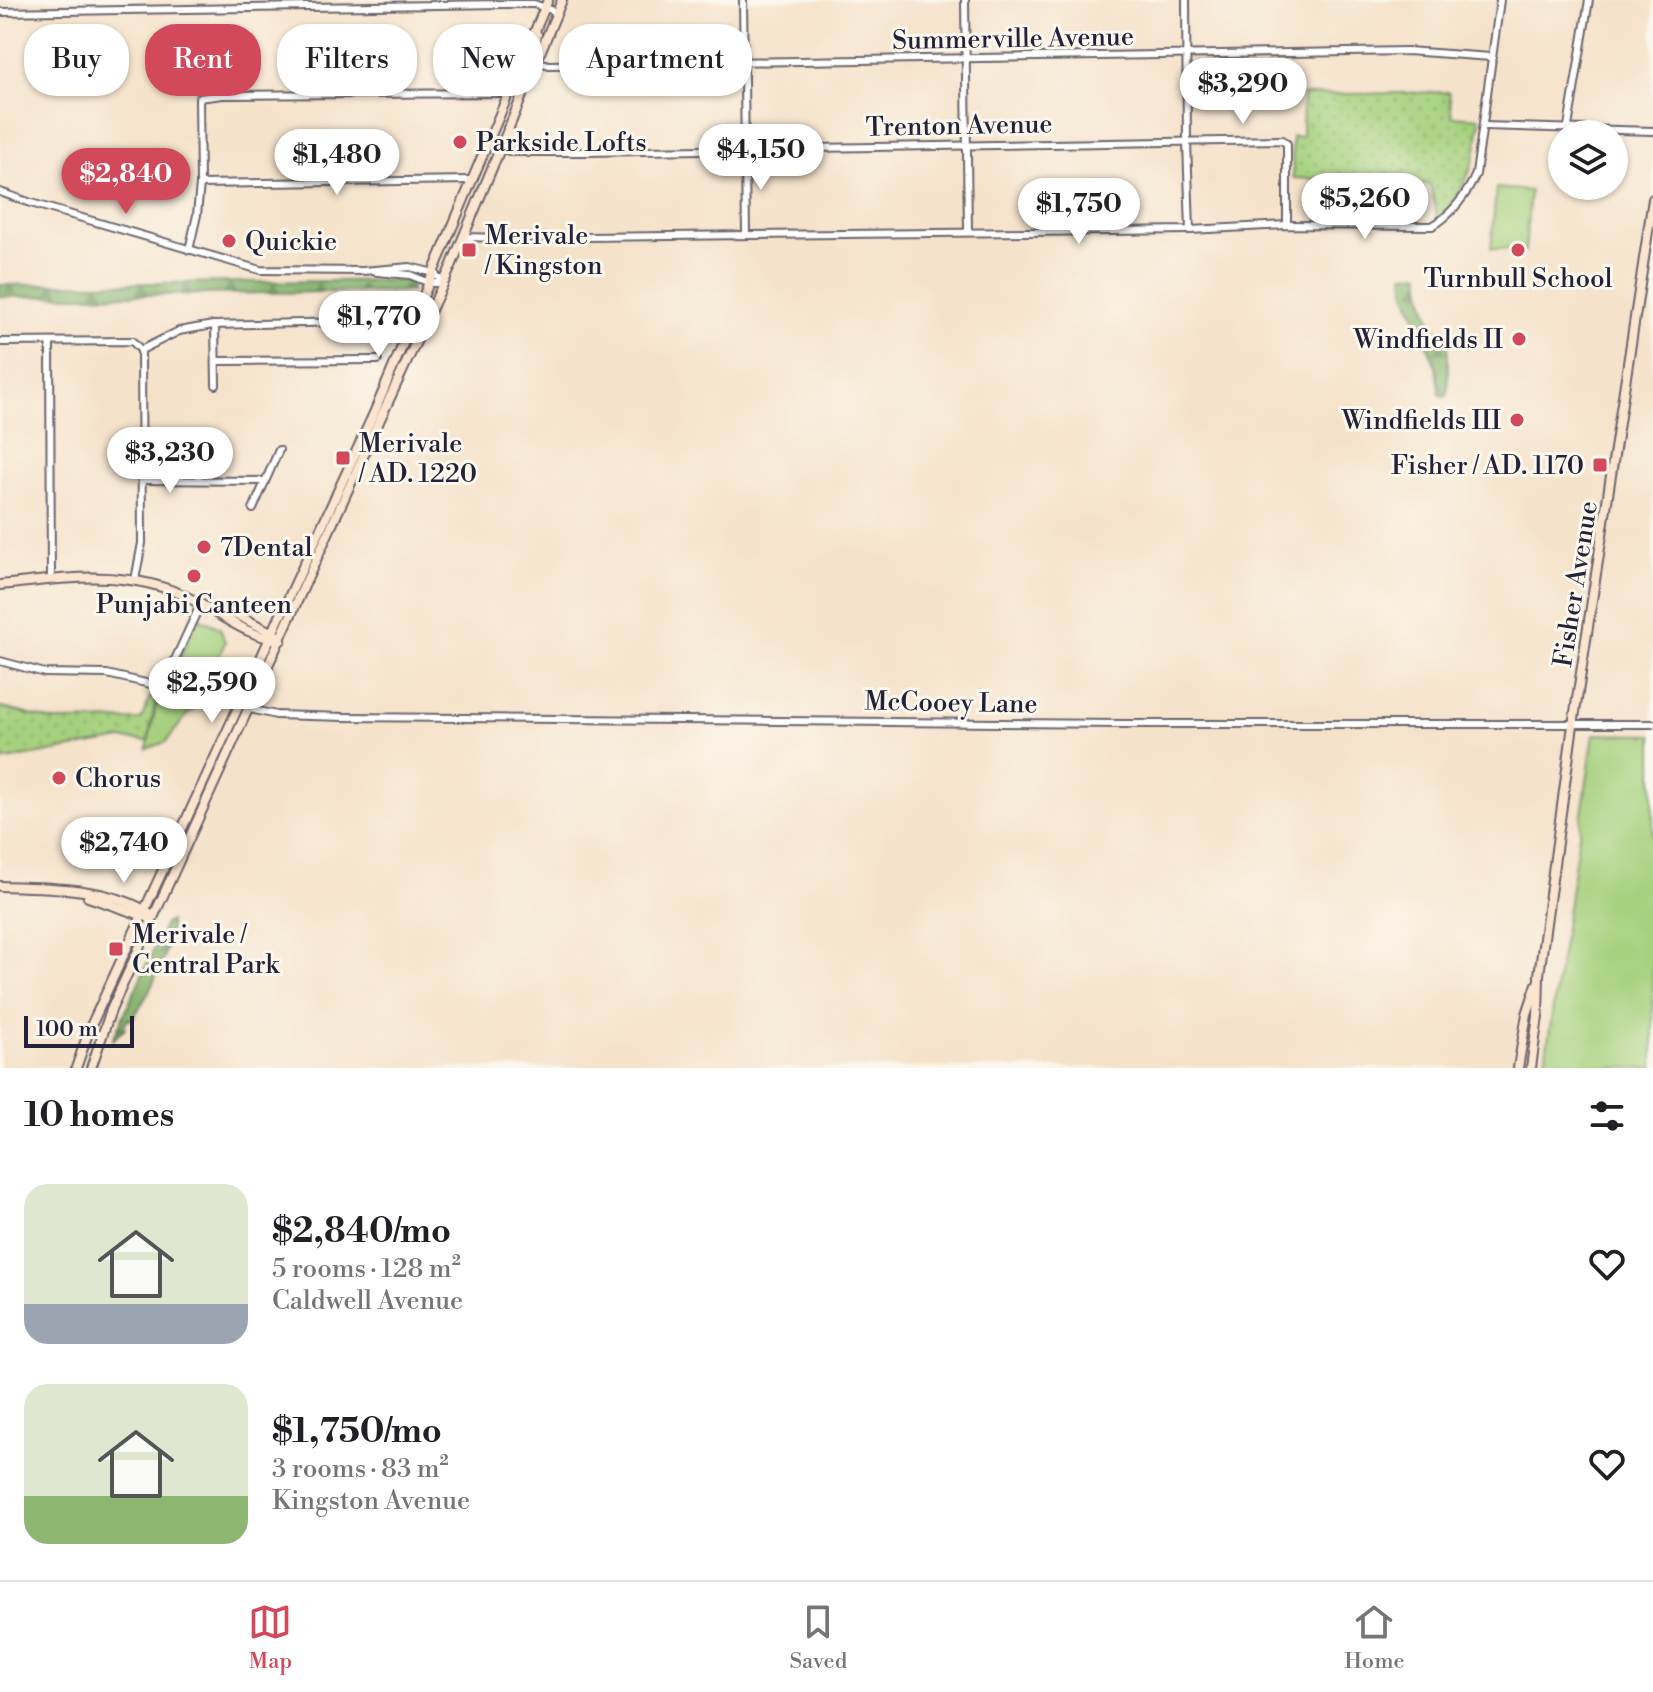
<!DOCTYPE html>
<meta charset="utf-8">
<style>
body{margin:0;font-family:"Libre Bodoni",serif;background:#f2f2f2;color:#202124;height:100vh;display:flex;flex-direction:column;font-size:30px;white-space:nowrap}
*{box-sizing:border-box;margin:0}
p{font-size:26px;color:#757577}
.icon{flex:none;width:44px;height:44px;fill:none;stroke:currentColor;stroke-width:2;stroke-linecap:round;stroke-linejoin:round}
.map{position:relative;height:1068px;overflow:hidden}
.details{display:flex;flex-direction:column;background:#fff;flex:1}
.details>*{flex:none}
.banner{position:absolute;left:24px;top:24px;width:800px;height:72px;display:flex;gap:16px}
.tools{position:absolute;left:1548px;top:120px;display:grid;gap:16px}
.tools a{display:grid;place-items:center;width:80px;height:80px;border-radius:50%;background:#fff;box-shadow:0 2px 6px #0004;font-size:40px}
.scale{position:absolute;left:24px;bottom:20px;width:110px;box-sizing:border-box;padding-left:8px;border:4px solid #22223b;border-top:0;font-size:22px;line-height:28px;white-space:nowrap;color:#22223b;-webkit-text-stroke:6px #fbf7ec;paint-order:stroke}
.price{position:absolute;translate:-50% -68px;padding:0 18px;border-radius:28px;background:#fff;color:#222;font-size:26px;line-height:52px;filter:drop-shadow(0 2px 4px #0008)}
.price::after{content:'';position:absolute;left:50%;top:48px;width:24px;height:18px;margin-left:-12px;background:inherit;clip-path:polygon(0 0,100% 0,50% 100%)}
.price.active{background:#d1495b;color:#fff}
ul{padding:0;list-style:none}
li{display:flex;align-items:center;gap:24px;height:200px;padding:0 24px}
li span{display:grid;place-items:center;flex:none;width:224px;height:160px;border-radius:24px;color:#555}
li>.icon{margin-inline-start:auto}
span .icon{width:96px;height:96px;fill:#fffc;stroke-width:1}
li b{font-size:34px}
h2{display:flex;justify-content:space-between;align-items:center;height:96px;padding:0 24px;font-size:34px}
.pill{padding:0 28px;border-radius:32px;background:#fff;box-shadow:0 2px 6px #0004;font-size:28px;line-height:72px}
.pill.active{background:#d1495b;color:#fff}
.dock{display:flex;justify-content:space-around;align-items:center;height:112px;border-top:2px solid #e0e0e0;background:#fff;font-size:22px;color:#757577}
.dock a{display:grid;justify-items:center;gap:4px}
.dock .active{color:#d1495b}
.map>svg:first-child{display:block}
.grass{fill:#a5d07d;stroke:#64795c;stroke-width:2}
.forest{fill:url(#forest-firs);stroke:#536a54;stroke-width:2}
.park{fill:url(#park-dots);stroke:#64795c;stroke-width:2}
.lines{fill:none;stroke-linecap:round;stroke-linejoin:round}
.street-casing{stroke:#6c656d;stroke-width:10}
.secondary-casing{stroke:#6c656d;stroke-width:12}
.street{stroke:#fff;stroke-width:6}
.secondary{stroke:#fce5cf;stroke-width:8}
.poi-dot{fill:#d1495b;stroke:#fbf7ec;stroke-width:3}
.labels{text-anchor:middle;stroke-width:6;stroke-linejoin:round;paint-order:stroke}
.street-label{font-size:26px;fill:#22223b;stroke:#fbf7ec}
.poi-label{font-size:26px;fill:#22223b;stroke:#fbf7ec;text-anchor:start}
</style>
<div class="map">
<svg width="1653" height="1068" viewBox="0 0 1653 1068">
<defs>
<pattern id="forest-firs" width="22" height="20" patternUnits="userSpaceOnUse" patternTransform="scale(2)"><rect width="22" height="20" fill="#84b26c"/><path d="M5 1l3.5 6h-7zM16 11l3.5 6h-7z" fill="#6c905a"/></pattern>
<pattern id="park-dots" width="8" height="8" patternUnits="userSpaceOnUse" patternTransform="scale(2)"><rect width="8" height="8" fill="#a5d07d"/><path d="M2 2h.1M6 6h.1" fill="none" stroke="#8eb26d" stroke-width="1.8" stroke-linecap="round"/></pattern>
</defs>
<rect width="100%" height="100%" fill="#fbf7ec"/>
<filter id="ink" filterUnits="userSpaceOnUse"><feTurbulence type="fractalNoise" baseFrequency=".0125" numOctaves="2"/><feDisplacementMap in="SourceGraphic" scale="16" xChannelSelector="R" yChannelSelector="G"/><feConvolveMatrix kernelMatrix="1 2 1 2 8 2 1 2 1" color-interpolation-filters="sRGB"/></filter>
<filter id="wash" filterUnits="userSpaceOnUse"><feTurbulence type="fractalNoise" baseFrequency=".006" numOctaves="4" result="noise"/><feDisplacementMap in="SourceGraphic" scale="32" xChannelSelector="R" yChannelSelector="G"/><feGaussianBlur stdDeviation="1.8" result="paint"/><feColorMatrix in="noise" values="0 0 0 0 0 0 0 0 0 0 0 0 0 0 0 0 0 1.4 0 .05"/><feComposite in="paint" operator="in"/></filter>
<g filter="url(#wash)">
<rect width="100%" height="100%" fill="#f5e2ca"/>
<!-- grass -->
<g class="grass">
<path d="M1496 188 1530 191 1525 251 1491 248Z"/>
<path d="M201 619 220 628 225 642 199 705 188 714 166 742 147 749 159 692 167 686 195 625Z"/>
<path d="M1594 734 1653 735V1068H1544Z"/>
</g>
<!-- forest -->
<g class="forest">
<path d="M1421 273C1419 291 1429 310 1433 328L1443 332 1448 338V395L1445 397 1439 394 1436 366 1405 290 1404 274Z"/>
<path d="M411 280V291L0 297V285Z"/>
<path d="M170 921C172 949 148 998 131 1020L128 1019 124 1025 125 1028 112 1041 165 924Z"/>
</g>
<!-- park -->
<g class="park">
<path d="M1449 92 1452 116 1480 118C1477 164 1468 184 1438 219L1430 184 1293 178 1292 137 1302 136 1303 95Z"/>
<path d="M150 697 156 698 148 741 122 739 0 761V707L54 721 141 720Z"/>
</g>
</g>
<g filter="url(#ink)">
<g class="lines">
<defs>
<g id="street">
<path d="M743 0 746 235"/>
<path d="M965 0 968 232"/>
<path d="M1186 0 1187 142 1190 230"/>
<path d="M0 12 502 4H534L557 12"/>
<path d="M536 61 549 65 1407 51 1491 57"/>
<path d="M1484 126 1653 131"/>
<path d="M1568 127 1589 0"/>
<path d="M487 144 512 152H586L1282 140 1287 144V225"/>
<path d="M200 184 472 180"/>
<path d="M0 192 31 203 260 270 363 271 410 267 434 273 444 283"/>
<path d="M463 237 504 238 1190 230 1287 225 1432 226C1450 217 1468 193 1476 174L1500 0"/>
<path d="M189 250 197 215 200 184 199 98 223 95 508 93"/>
<path d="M377 272 410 275 430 283H444"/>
<path d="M215 325 216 385"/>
<path d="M0 342 132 341 141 350"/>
<path d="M50 342 51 580"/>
<path d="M141 350 179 331 213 325 394 321"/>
<path d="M216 361 378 360"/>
<path d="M142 480 265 481"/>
<path d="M199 480 200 448"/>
<path d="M253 509 279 450"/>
<path d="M135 580 142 543 141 350"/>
<path d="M0 661 45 673 107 674 159 686 166 679 201 603"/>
<path d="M250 709 276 715 344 717 1122 724H1653"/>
</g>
<g id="secondary">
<path d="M536 61 533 54 537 35"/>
<path d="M508 128 516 145 528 152"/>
<path d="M0 585C59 579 120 569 176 592 212 606 243 637 281 640"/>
<path d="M218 610 239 616 275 634"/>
<path d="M0 886C47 887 106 887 148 912"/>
<path d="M88 897 147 917"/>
<path d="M76 1068 90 1028 374 413 548 0"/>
<path d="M91 1068 111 1010 382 415 450 269 562 0"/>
<path d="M1518 1068 1527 1014 1537 984"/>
<path d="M1531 1068 1538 1016 1539 975 1572 732 1653 199"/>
</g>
</defs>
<!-- street casing -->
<use href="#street" class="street-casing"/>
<!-- secondary casing -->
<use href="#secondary" class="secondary-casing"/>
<!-- street -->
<use href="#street" class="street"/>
<!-- secondary -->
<use href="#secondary" class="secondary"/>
</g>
</g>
<!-- markers -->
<g class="poi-dot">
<circle cx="460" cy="142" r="8"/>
<circle cx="229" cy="241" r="8"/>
<rect x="461" y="242" width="16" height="16" rx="4"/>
<circle cx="1518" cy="250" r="8"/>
<circle cx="1519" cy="339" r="8"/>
<circle cx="1517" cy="420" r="8"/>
<rect x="335" y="450" width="16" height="16" rx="4"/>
<rect x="1592" y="457" width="16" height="16" rx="4"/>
<circle cx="204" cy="547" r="8"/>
<circle cx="194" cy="576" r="8"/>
<circle cx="59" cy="778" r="8"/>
<rect x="108" y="941" width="16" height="16" rx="4"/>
</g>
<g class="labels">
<!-- street labels -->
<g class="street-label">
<text transform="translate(1013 38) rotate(-1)" y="9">Summerville Avenue</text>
<text transform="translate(959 125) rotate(-1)" y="9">Trenton Avenue</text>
<text transform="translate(1575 584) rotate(-81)" y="9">Fisher Avenue</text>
<text transform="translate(951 702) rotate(1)" y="9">McCooey Lane</text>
</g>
<!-- poi labels -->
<g class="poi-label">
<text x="476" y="151">Parkside Lofts</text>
<text x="485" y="244">Merivale<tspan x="485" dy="30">/ Kingston</tspan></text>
<text x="245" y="250">Quickie</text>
<text x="1518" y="287" text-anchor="middle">Turnbull School</text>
<text x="1503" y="348" text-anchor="end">Windfields II</text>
<text x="1501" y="429" text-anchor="end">Windfields III</text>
<text x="359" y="452">Merivale<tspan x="359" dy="30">/ AD. 1220</tspan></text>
<text x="1584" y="474" text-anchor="end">Fisher / AD. 1170</text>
<text x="220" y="556">7Dental</text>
<text x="194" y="613" text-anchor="middle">Punjabi Canteen</text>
<text x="75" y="787">Chorus</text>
<text x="132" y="943">Merivale /<tspan x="132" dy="30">Central Park</tspan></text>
</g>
</g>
</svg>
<div class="tools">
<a><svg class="icon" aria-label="layers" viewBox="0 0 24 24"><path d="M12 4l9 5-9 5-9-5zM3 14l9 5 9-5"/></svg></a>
</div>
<div class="scale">100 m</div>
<b class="price" style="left:1243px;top:126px">$3,290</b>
<b class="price" style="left:761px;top:192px">$4,150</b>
<b class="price" style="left:337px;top:197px">$1,480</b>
<b class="price active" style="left:126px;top:216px">$2,840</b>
<b class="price" style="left:1365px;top:241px">$5,260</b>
<b class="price" style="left:1079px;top:246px">$1,750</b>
<b class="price" style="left:379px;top:359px">$1,770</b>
<b class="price" style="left:170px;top:495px">$3,230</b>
<b class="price" style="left:212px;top:725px">$2,590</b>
<b class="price" style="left:124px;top:885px">$2,740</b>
<div class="banner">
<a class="pill">Buy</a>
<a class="pill active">Rent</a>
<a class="pill">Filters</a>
<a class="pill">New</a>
<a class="pill">Apartment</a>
</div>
</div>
<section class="details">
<h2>10 homes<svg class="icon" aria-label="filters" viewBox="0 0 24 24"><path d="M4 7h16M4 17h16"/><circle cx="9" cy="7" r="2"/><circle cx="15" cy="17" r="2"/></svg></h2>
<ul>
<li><span style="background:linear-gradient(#dfe7d0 75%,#9aa5b1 0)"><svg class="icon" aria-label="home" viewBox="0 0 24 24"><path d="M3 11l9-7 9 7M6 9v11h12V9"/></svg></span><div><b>$2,840/mo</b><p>5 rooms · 128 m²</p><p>Caldwell Avenue</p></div><svg class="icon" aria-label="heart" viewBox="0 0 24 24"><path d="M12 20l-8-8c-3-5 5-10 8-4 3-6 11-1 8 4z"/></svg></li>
<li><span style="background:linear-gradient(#dfe7d0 70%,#8fb573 0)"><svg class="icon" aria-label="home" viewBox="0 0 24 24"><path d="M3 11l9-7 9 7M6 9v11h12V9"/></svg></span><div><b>$1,750/mo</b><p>3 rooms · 83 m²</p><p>Kingston Avenue</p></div><svg class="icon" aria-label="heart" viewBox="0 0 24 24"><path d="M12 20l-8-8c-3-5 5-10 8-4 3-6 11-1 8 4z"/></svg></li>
</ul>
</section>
<nav class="dock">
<a class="active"><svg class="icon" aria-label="map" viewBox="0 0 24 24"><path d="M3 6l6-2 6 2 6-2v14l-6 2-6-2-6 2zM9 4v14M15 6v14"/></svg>Map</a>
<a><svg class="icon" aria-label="saved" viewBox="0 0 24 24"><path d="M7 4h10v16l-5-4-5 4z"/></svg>Saved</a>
<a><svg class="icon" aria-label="home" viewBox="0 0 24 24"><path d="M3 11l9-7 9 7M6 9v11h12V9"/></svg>Home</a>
</nav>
